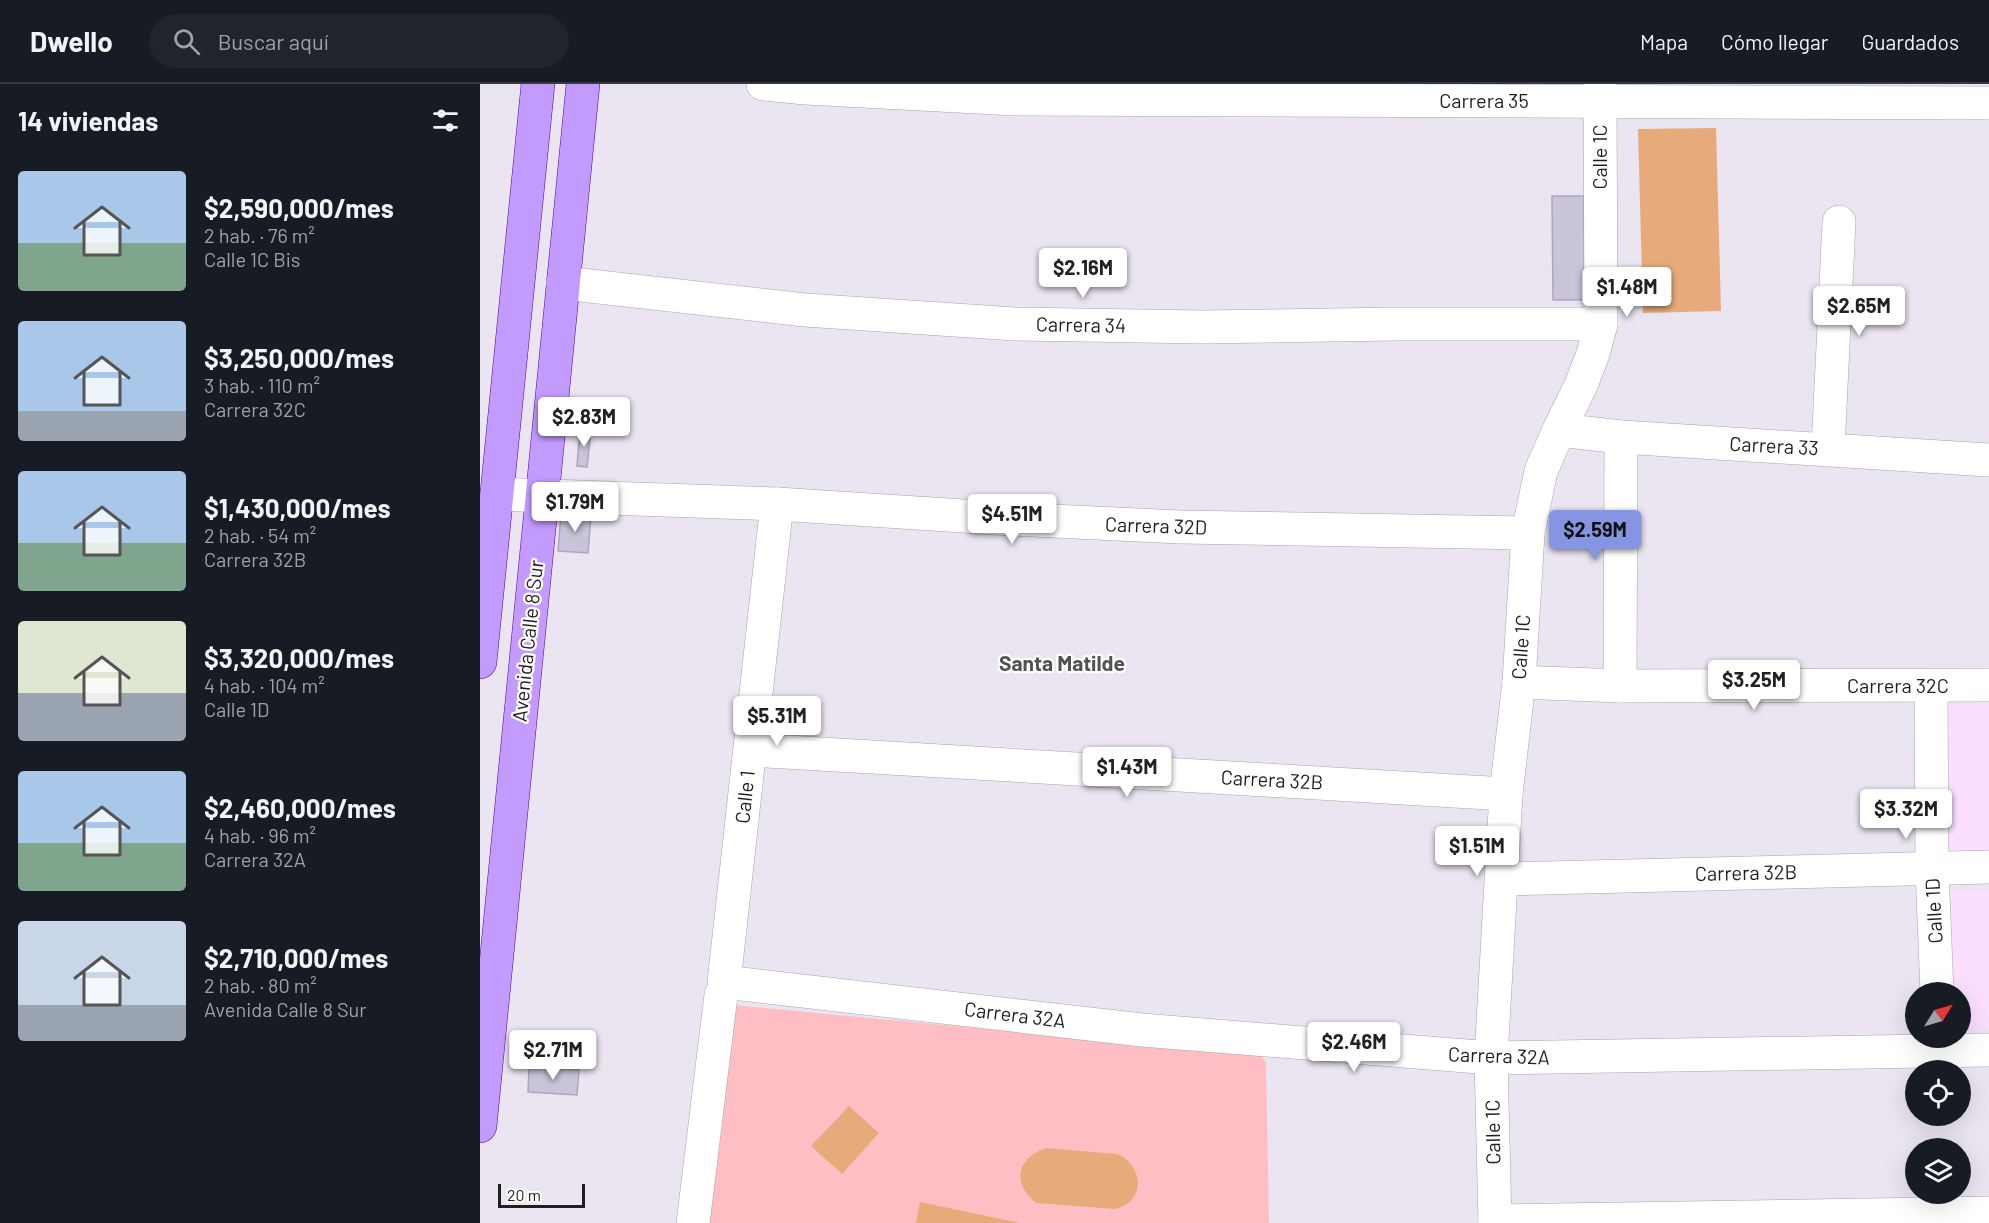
<!DOCTYPE html>
<html lang="es">
<meta charset="utf-8">
<style>
body{margin:0;font-family:Barlow,sans-serif;background:#20242c;color:#f1f3f6;height:100vh;display:flex;flex-direction:column;font-size:22px;white-space:nowrap}
*{box-sizing:border-box;margin:0}
p{font-size:20px;color:#9ea1a6}
.icon{flex:none;width:33px;height:33px;fill:none;stroke:currentColor;stroke-width:2;stroke-linecap:round;stroke-linejoin:round}
.map{position:relative;flex:1;overflow:hidden}
.drawer{display:flex;flex-direction:column;background:#171b24;width:480px}
.drawer>*{flex:none}
.needle{width:39px;rotate:53deg}
.controls{position:absolute;left:1425px;top:898px;display:grid;gap:12px}
.controls a{display:grid;place-items:center;width:66px;height:66px;border-radius:50%;background:#171b24;box-shadow:0 6px 24px #0002;font-size:30px}
.scale{position:absolute;left:18px;bottom:15px;width:87px;box-sizing:border-box;padding-left:6px;border:3px solid #1f1f1f;border-top:0;font-size:16px;line-height:21px;white-space:nowrap;color:#1f1f1f;-webkit-text-stroke:4px #fff;paint-order:stroke}
.price{position:absolute;translate:-50% -51px;padding:0 14px;border-radius:6px;background:#fff;color:#222;font-size:20px;line-height:39px;filter:drop-shadow(0 2px 3px #0008)}
.price::after{content:'';position:absolute;left:50%;top:36px;width:18px;height:14px;margin-left:-9px;background:inherit;clip-path:polygon(0 0,100% 0,50% 100%)}
.price.active{background:#8595e4;color:#111}
ul{padding:0;list-style:none}
li{display:flex;align-items:center;gap:18px;height:150px;padding:0 18px}
li span{display:grid;place-items:center;flex:none;width:168px;height:120px;border-radius:6px;color:#555}
li>.icon{margin-inline-start:auto}
span .icon{width:72px;height:72px;fill:#fffc;stroke-width:1}
li b{font-size:26px}
h2{display:flex;justify-content:space-between;align-items:center;height:72px;padding:0 18px;font-size:26px}
header{display:flex;align-items:center;gap:36px;box-sizing:border-box;height:84px;padding:0 30px;background:#171b24;border-bottom:2px solid #363941}
header strong{font-size:28px}
nav{display:flex;gap:33px;margin-inline-start:auto;font-size:21px}
.search{width:420px;height:54px;background:#20242c;display:flex;align-items:center;gap:15px;box-sizing:border-box;padding:0 21px;border-radius:33px;color:#9ea1a6;font-size:22px}
main{display:flex;flex:1;min-height:0}
.map>svg:first-child{display:block}
.education{fill:#fadfff}
.park{fill:#ffbec3}
.pitch{fill:#e7ab7b}
.building{fill:#c9c4d8;stroke:#aea5c4;stroke-width:1.5}
.lines{fill:none;stroke-linecap:round;stroke-linejoin:round}
.minor-casing{stroke:#a6a6a6;stroke-width:34}
.major-casing{stroke:#4d009a;stroke-width:34}
.minor{stroke:#fff;stroke-width:33}
.major{stroke:#c39bff;stroke-width:33}
.labels{text-anchor:middle;stroke-width:4.5;stroke-linejoin:round;paint-order:stroke}
.street-label{font-size:20px;fill:#1f1f1f;stroke:#fff}
.neighbourhood-label{font-size:21px;font-weight:bold;fill:#525252;stroke:#fff}
</style>
<header>
<strong>Dwello</strong>
<div class="search"><svg class="icon" aria-label="search" viewBox="0 0 24 24"><circle cx="10" cy="10" r="6"/><path d="M15 15l6 6"/></svg>Buscar aquí</div>
<nav><a>Mapa</a><a>Cómo llegar</a><a>Guardados</a></nav>
</header>
<main>
<section class="drawer">
<h2>14 viviendas<svg class="icon" aria-label="filters" viewBox="0 0 24 24"><path d="M4 7h16M4 17h16"/><circle cx="9" cy="7" r="2"/><circle cx="15" cy="17" r="2"/></svg></h2>
<ul>
<li><span style="background:linear-gradient(#a9c7e8 60%,#7fa58c 0)"><svg class="icon" aria-label="home" viewBox="0 0 24 24"><path d="M3 11l9-7 9 7M6 9v11h12V9"/></svg></span><div><b>$2,590,000/mes</b><p>2 hab. · 76 m²</p><p>Calle 1C Bis</p></div></li>
<li><span style="background:linear-gradient(#a9c7e8 75%,#9aa5b1 0)"><svg class="icon" aria-label="home" viewBox="0 0 24 24"><path d="M3 11l9-7 9 7M6 9v11h12V9"/></svg></span><div><b>$3,250,000/mes</b><p>3 hab. · 110 m²</p><p>Carrera 32C</p></div></li>
<li><span style="background:linear-gradient(#a9c7e8 60%,#7fa58c 0)"><svg class="icon" aria-label="home" viewBox="0 0 24 24"><path d="M3 11l9-7 9 7M6 9v11h12V9"/></svg></span><div><b>$1,430,000/mes</b><p>2 hab. · 54 m²</p><p>Carrera 32B</p></div></li>
<li><span style="background:linear-gradient(#dfe7d0 60%,#9aa5b1 0)"><svg class="icon" aria-label="home" viewBox="0 0 24 24"><path d="M3 11l9-7 9 7M6 9v11h12V9"/></svg></span><div><b>$3,320,000/mes</b><p>4 hab. · 104 m²</p><p>Calle 1D</p></div></li>
<li><span style="background:linear-gradient(#a9c7e8 60%,#7fa58c 0)"><svg class="icon" aria-label="home" viewBox="0 0 24 24"><path d="M3 11l9-7 9 7M6 9v11h12V9"/></svg></span><div><b>$2,460,000/mes</b><p>4 hab. · 96 m²</p><p>Carrera 32A</p></div></li>
<li><span style="background:linear-gradient(#c9d6e8 70%,#9aa5b1 0)"><svg class="icon" aria-label="home" viewBox="0 0 24 24"><path d="M3 11l9-7 9 7M6 9v11h12V9"/></svg></span><div><b>$2,710,000/mes</b><p>2 hab. · 80 m²</p><p>Avenida Calle 8 Sur</p></div></li>
</ul>
</section>
<div class="map">
<svg width="1509" height="1139" viewBox="0 0 1509 1139">
<rect width="100%" height="100%" fill="#ebe4f1"/>
<!-- education -->
<g class="education">
<path d="M1509 619V773L1463 774 1461 621Z"/>
<path d="M1509 806V945L1481 947 1480 909H1471L1469 807Z"/>
</g>
<!-- park -->
<path class="park" d="M253 921 781 971 786 979 789 1139H220Z"/>
<!-- pitch -->
<g class="pitch">
<path d="M1236 44 1241 227 1163 229 1158 45Z"/>
<path d="M369 1022 399 1049 362 1090 331 1062Z"/>
<path d="M566 1064 637 1070C664 1081 666 1118 635 1125L556 1119C532 1100 536 1074 566 1064Z"/>
<path d="M440 1118 540 1139H436Z"/>
</g>
<!-- building -->
<g class="building">
<path d="M1072 112H1104V216H1073Z"/>
<path d="M100 345 111 346 107 383 97 382Z"/>
<path d="M81 429 111 431 108 469 78 467Z"/>
<path d="M49 983 99 986 97 1011 48 1008Z"/>
</g>
<g class="lines">
<defs>
<g id="minor">
<path d="M283 0 326 4 535 15 1509 19"/>
<path d="M83 199 325 226 535 240 723 243 914 240H1121"/>
<path d="M1079 346 1141 353 1509 376"/>
<path d="M1348 365 1359 138"/>
<path d="M17 410 297 420 530 435 701 443 1048 449"/>
<path d="M297 420 244 898 662 946 1011 974 1509 966"/>
<path d="M1039 598 1140 602 1509 601"/>
<path d="M1140 602 1141 353"/>
<path d="M1451 602 1452 784 1457 909"/>
<path d="M271 666 1026 710"/>
<path d="M1022 795 1509 783"/>
<path d="M1015 1137 1509 1129"/>
<path d="M213 1139 241 911"/>
<path d="M1015 1139 1011 974 1026 710 1039 598 1048 449 1061 387 1079 346 1101 301 1113 270 1121 240 1120 0"/>
</g>
<g id="major">
<path d="M0 578 58 0"/>
<path d="M0 1042 103 0"/>
</g>
</defs>
<!-- minor casing -->
<use href="#minor" class="minor-casing"/>
<!-- major casing -->
<use href="#major" class="major-casing"/>
<!-- minor -->
<use href="#minor" class="minor"/>
<!-- major -->
<use href="#major" class="major"/>
</g>
<g class="labels">
<!-- street labels -->
<g class="street-label">
<text x="1004" y="24">Carrera 35</text>
<text transform="translate(1120 73) rotate(-90)" y="7">Calle 1C</text>
<text transform="translate(601 241) rotate(1)" y="7">Carrera 34</text>
<text transform="translate(1294 362) rotate(3)" y="7">Carrera 33</text>
<text transform="translate(676 442) rotate(2)" y="7">Carrera 32D</text>
<text transform="translate(48 557) rotate(-84)" y="7">Avenida Calle 8 Sur</text>
<text transform="translate(1041 563) rotate(-86)" y="7">Calle 1C</text>
<text x="1418" y="609">Carrera 32C</text>
<text transform="translate(792 696) rotate(3)" y="7">Carrera 32B</text>
<text transform="translate(265 713) rotate(-84)" y="7">Calle 1</text>
<text transform="translate(1266 789) rotate(-1)" y="7">Carrera 32B</text>
<text transform="translate(1454 827) rotate(-93)" y="7">Calle 1D</text>
<text transform="translate(535 931) rotate(7)" y="7">Carrera 32A</text>
<text transform="translate(1019 972) rotate(2)" y="7">Carrera 32A</text>
<text transform="translate(1013 1048) rotate(-91)" y="7">Calle 1C</text>
</g>
<!-- neighbourhood labels -->
<g class="neighbourhood-label">
<text x="582" y="587">Santa Matilde</text>
</g>
</g>
</svg>
<div class="controls">
<a><svg class="needle" viewBox="-14 -14 28 28"><path d="M0-13l5 13h-10z" fill="#e53935"/><path d="M0 13l5-13h-10z" fill="#9ea1a6"/></svg></a>
<a><svg class="icon" aria-label="locate" viewBox="0 0 24 24"><circle cx="12" cy="12" r="6"/><path d="M12 2v4M12 18v4M2 12h4M18 12h4"/></svg></a>
<a><svg class="icon" aria-label="layers" viewBox="0 0 24 24"><path d="M12 4l9 5-9 5-9-5zM3 14l9 5 9-5"/></svg></a>
</div>
<div class="scale">20 m</div>
<b class="price" style="left:603px;top:215px">$2.16M</b>
<b class="price" style="left:1147px;top:234px">$1.48M</b>
<b class="price" style="left:1379px;top:253px">$2.65M</b>
<b class="price" style="left:104px;top:364px">$2.83M</b>
<b class="price" style="left:95px;top:449px">$1.79M</b>
<b class="price" style="left:532px;top:461px">$4.51M</b>
<b class="price active" style="left:1115px;top:477px">$2.59M</b>
<b class="price" style="left:1274px;top:627px">$3.25M</b>
<b class="price" style="left:297px;top:663px">$5.31M</b>
<b class="price" style="left:647px;top:714px">$1.43M</b>
<b class="price" style="left:1426px;top:756px">$3.32M</b>
<b class="price" style="left:997px;top:793px">$1.51M</b>
<b class="price" style="left:874px;top:989px">$2.46M</b>
<b class="price" style="left:73px;top:997px">$2.71M</b>
</div>
</main>
